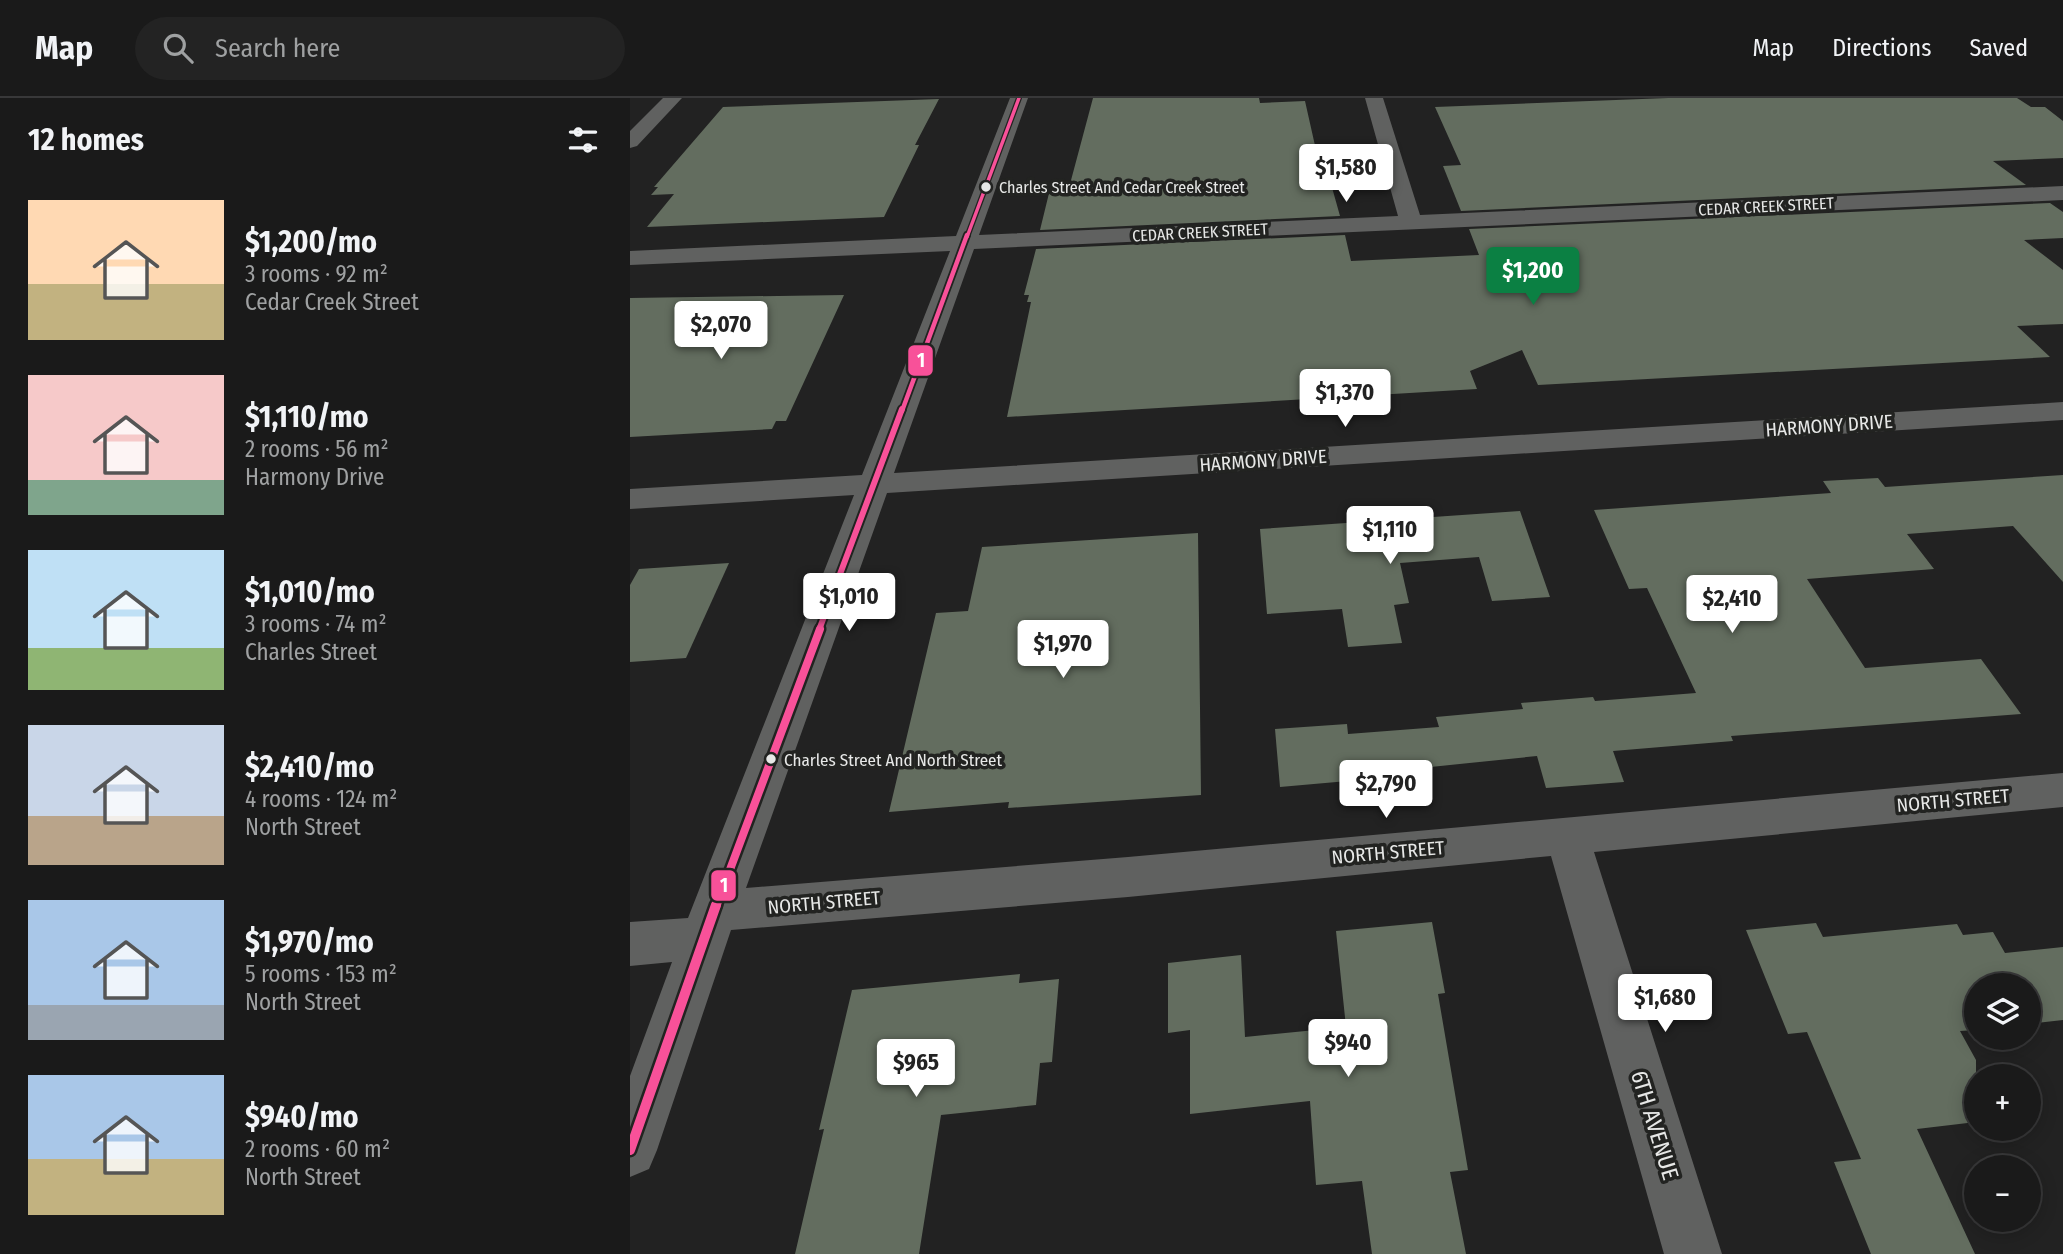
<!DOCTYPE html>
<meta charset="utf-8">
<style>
body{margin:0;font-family:"Fira Sans Condensed",sans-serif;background:#232323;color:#f1f3f6;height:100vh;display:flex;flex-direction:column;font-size:26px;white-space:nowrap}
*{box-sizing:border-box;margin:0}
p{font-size:23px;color:#9fa1a2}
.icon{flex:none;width:38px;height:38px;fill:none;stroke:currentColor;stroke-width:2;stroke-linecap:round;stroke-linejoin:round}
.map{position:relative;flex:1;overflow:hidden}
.drawer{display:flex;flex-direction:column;background:#1a1a1a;width:630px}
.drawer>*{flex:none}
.buttons{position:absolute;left:1334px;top:875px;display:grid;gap:14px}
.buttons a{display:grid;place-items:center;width:77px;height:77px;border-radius:50%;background:#1a1a1a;box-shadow:0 4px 18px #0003,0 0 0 2px #383839;font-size:35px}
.price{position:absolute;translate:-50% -60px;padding:0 16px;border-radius:7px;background:#fff;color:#222;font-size:23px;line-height:46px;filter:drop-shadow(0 2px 4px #0008)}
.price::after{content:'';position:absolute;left:50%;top:42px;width:21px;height:16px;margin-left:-10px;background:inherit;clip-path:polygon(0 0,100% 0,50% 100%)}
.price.current{background:#0b8043;color:#fff}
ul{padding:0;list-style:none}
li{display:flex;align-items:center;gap:21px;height:175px;padding:0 28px}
li span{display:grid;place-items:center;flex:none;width:196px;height:140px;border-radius:0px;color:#555}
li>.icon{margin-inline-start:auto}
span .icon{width:84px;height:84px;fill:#fffc;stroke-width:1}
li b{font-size:30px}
h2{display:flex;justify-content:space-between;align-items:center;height:84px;padding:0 28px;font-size:30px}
header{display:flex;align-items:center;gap:42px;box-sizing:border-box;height:98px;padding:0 35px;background:#1a1a1a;border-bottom:2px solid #383839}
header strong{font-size:33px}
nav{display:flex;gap:38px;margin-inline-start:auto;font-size:24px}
.search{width:490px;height:63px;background:#232323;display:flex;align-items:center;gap:18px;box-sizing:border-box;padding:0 24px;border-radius:38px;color:#9fa1a2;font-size:26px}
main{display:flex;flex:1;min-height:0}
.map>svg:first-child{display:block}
.building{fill:#636d5f}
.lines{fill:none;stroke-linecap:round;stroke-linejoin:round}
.minor{fill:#606160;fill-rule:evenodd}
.bus-1-far4-casing{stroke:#222321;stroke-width:6}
.bus-1-far3-casing{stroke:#222321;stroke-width:8}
.bus-1-far2-casing{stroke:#222321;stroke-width:10}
.bus-1-far1-casing{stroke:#222321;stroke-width:13}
.bus-1-casing{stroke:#222321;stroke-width:15}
.bus-1-far4{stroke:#f85199;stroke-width:3.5}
.bus-1-far3{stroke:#f85199;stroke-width:4.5}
.bus-1-far2{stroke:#f85199;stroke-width:6}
.bus-1-far1{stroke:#f85199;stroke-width:8}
.bus-1{stroke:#f85199;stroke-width:10}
.bus-dot{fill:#e7e8e7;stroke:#222321;stroke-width:2.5}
.labels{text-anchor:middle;stroke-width:7;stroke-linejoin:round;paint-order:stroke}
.far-bus-label{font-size:16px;fill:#e7e8e7;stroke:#222321;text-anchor:start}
.far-street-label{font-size:16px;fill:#e7e8e7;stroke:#222321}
.bus-label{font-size:17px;fill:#e7e8e7;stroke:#222321;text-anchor:start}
.street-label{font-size:19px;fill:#e7e8e7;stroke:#222321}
.near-street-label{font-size:23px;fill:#e7e8e7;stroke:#222321}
.line-badge{stroke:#222321;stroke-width:2.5}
.badge-label{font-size:19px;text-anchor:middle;font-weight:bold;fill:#fff}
</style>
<header>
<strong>Map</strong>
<div class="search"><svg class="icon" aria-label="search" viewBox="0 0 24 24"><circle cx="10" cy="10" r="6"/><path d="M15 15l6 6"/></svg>Search here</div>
<nav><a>Map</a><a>Directions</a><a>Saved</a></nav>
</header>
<main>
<section class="drawer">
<h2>12 homes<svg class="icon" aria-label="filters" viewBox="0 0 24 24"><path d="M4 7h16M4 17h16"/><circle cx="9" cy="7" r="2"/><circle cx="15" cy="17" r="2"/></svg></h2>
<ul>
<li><span style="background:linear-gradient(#ffd9b3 60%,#c2b280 0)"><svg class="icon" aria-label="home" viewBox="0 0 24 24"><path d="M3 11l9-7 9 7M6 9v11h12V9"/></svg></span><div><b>$1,200/mo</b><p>3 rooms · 92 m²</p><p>Cedar Creek Street</p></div></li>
<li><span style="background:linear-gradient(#f6c9c9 75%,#7fa58c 0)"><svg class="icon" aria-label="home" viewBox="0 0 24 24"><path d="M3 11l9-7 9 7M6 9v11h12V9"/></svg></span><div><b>$1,110/mo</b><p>2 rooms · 56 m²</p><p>Harmony Drive</p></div></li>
<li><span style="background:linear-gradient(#bfe0f5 70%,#8fb573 0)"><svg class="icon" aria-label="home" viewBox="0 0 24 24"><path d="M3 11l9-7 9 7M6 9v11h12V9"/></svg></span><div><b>$1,010/mo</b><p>3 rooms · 74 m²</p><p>Charles Street</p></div></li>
<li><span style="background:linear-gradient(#c9d6e8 65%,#b9a48a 0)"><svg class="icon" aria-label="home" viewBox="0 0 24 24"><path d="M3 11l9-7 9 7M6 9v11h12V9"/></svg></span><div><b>$2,410/mo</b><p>4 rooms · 124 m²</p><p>North Street</p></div></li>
<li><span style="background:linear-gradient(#a9c7e8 75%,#9aa5b1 0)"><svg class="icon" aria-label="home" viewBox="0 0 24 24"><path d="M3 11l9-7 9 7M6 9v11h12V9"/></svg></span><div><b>$1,970/mo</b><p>5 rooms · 153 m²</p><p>North Street</p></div></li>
<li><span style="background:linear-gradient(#a9c7e8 60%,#c2b280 0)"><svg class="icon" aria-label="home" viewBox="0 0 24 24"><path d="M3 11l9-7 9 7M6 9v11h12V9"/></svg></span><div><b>$940/mo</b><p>2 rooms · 60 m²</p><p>North Street</p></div></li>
</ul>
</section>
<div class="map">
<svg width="1433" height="1156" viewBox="0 0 1433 1156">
<rect width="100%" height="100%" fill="#222"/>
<!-- building -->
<g class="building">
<path d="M463 0H629L630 5 675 3 686 52H688L692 68H696L710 118 410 132 421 87 440 86Z"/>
<path d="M1038 0H1387L1401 9H1415L1433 23V60L1363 63 1396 87 831 113 813 68 831 67 805 9Z"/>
<path d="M309 1 285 47H289L254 119 17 129 44 96 21 97 28 89H24L93 9Z"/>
<path d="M1420 105 1433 114V140L1394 142 1433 172V226L1387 228 1420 259 908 287 892 252 840 273 847 291 377 319 401 204H397L399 197H394L406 151 715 137 721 163 849 157 839 131Z"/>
<path d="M214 197 156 323H146L142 331 0 339V200Z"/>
<path d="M1433 377V484L1383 428 1277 436 1304 471 1177 481 1235 570 1351 561 1391 616 1101 638 1103 643 983 653 994 684 916 690 907 658 762 673 763 679 650 689 645 631 717 626 718 636 809 629 806 619 893 611 891 605 963 599 965 603 1066 595 1017 490 999 491 964 412 1201 395 1193 383 1248 380 1255 389Z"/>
<path d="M890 413 920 499 862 503 849 459 770 465 779 505 764 507 772 545 718 549 712 511 637 516 630 431Z"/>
<path d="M568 435 571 697 378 710 379 704 259 714 306 515 338 513 352 449Z"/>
<path d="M99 465 56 560 0 564V487L9 471Z"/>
<path d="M802 824 815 895 808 896 838 1072 820 1074 836 1156H742L732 1083 686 1087 680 1003 560 1016V932L538 935V865L611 857 615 939 716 929 706 833Z"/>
<path d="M1186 825 1193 839 1327 826 1333 837 1363 834 1375 855 1433 849V922L1398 926V887H1346V932L1330 933 1346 962V1024L1287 1031 1345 1156H1241L1204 1064 1231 1061 1177 934 1158 936 1116 832Z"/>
<path d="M390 876 389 885 429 881 422 964 410 965 406 1007 311 1017 289 1156H165L194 1031 189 1032 222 892Z"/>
</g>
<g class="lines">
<!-- minor -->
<g class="minor">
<path d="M33 0H52L7 48 0 50V33Z"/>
<path d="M380 0H398L349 137 768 118 735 0H753L790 117 1433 88V102L344 151 264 375 1433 304V322L257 395 116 790 498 759 1433 675V709L964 754 1092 1156H1034L921 758 498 799 101 832 27 1052 19 1071 0 1079V978L42 864 0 868V824L58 820 224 397 0 411V391L232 377 320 153 0 167V153L326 138Z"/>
</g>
<defs>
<path id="bus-1-far4" d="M337 139 389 0"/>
<path id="bus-1-far3" d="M272 313 337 137"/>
<path id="bus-1-far2" d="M189 532 272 311"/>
<path id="bus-1-far1" d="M86 809 190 531"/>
<path id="bus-1" d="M0 1052 86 807"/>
</defs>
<!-- bus-1-far4 casing -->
<use href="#bus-1-far4" class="bus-1-far4-casing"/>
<!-- bus-1-far3 casing -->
<use href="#bus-1-far3" class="bus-1-far3-casing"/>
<!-- bus-1-far2 casing -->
<use href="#bus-1-far2" class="bus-1-far2-casing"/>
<!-- bus-1-far1 casing -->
<use href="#bus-1-far1" class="bus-1-far1-casing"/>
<!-- bus-1 casing -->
<use href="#bus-1" class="bus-1-casing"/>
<!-- bus-1-far4 -->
<use href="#bus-1-far4" class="bus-1-far4"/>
<!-- bus-1-far3 -->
<use href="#bus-1-far3" class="bus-1-far3"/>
<!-- bus-1-far2 -->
<use href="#bus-1-far2" class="bus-1-far2"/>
<!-- bus-1-far1 -->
<use href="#bus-1-far1" class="bus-1-far1"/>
<!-- bus-1 -->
<use href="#bus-1" class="bus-1"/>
</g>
<!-- markers -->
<g class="bus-dot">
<circle cx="356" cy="89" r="6"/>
<circle cx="141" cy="661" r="6"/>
</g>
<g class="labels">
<!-- far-bus labels -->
<g class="far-bus-label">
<text x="369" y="95">Charles Street And Cedar Creek Street</text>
</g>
<!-- far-street labels -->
<g class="far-street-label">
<text transform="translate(1136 108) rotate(-3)" y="6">CEDAR CREEK STREET</text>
<text transform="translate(570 134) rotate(-3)" y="6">CEDAR CREEK STREET</text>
</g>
<!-- bus labels -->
<g class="bus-label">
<text x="154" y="668">Charles Street And North Street</text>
</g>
<!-- street labels -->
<g class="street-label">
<text transform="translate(1199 327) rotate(-4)" y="7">HARMONY DRIVE</text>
<text transform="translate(633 362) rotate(-4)" y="7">HARMONY DRIVE</text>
<text transform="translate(1323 702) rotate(-5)" y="7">NORTH STREET</text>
<text transform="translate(758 754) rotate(-5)" y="7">NORTH STREET</text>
<text transform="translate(194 804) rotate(-5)" y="7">NORTH STREET</text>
</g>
<!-- near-street labels -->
<g class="near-street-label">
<text transform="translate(1025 1027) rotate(73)" y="8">6TH AVENUE</text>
</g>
</g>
<g class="line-badge">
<rect x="277" y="246" width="27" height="33" rx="7" fill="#f85199"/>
<rect x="80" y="771" width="27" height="33" rx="7" fill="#f85199"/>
</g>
<g class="badge-label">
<text x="291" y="269">1</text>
<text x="94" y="794">1</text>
</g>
</svg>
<div class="buttons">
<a><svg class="icon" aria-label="layers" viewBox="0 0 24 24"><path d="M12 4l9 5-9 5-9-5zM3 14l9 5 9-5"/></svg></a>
<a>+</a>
<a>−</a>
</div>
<b class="price" style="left:716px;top:106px">$1,580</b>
<b class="price current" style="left:903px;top:209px">$1,200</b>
<b class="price" style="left:91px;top:263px">$2,070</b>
<b class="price" style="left:715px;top:331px">$1,370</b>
<b class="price" style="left:760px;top:468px">$1,110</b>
<b class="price" style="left:219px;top:535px">$1,010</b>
<b class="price" style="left:1102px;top:537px">$2,410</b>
<b class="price" style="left:433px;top:582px">$1,970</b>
<b class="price" style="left:756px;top:722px">$2,790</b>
<b class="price" style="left:1035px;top:936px">$1,680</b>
<b class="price" style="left:718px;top:981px">$940</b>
<b class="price" style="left:286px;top:1001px">$965</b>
</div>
</main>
